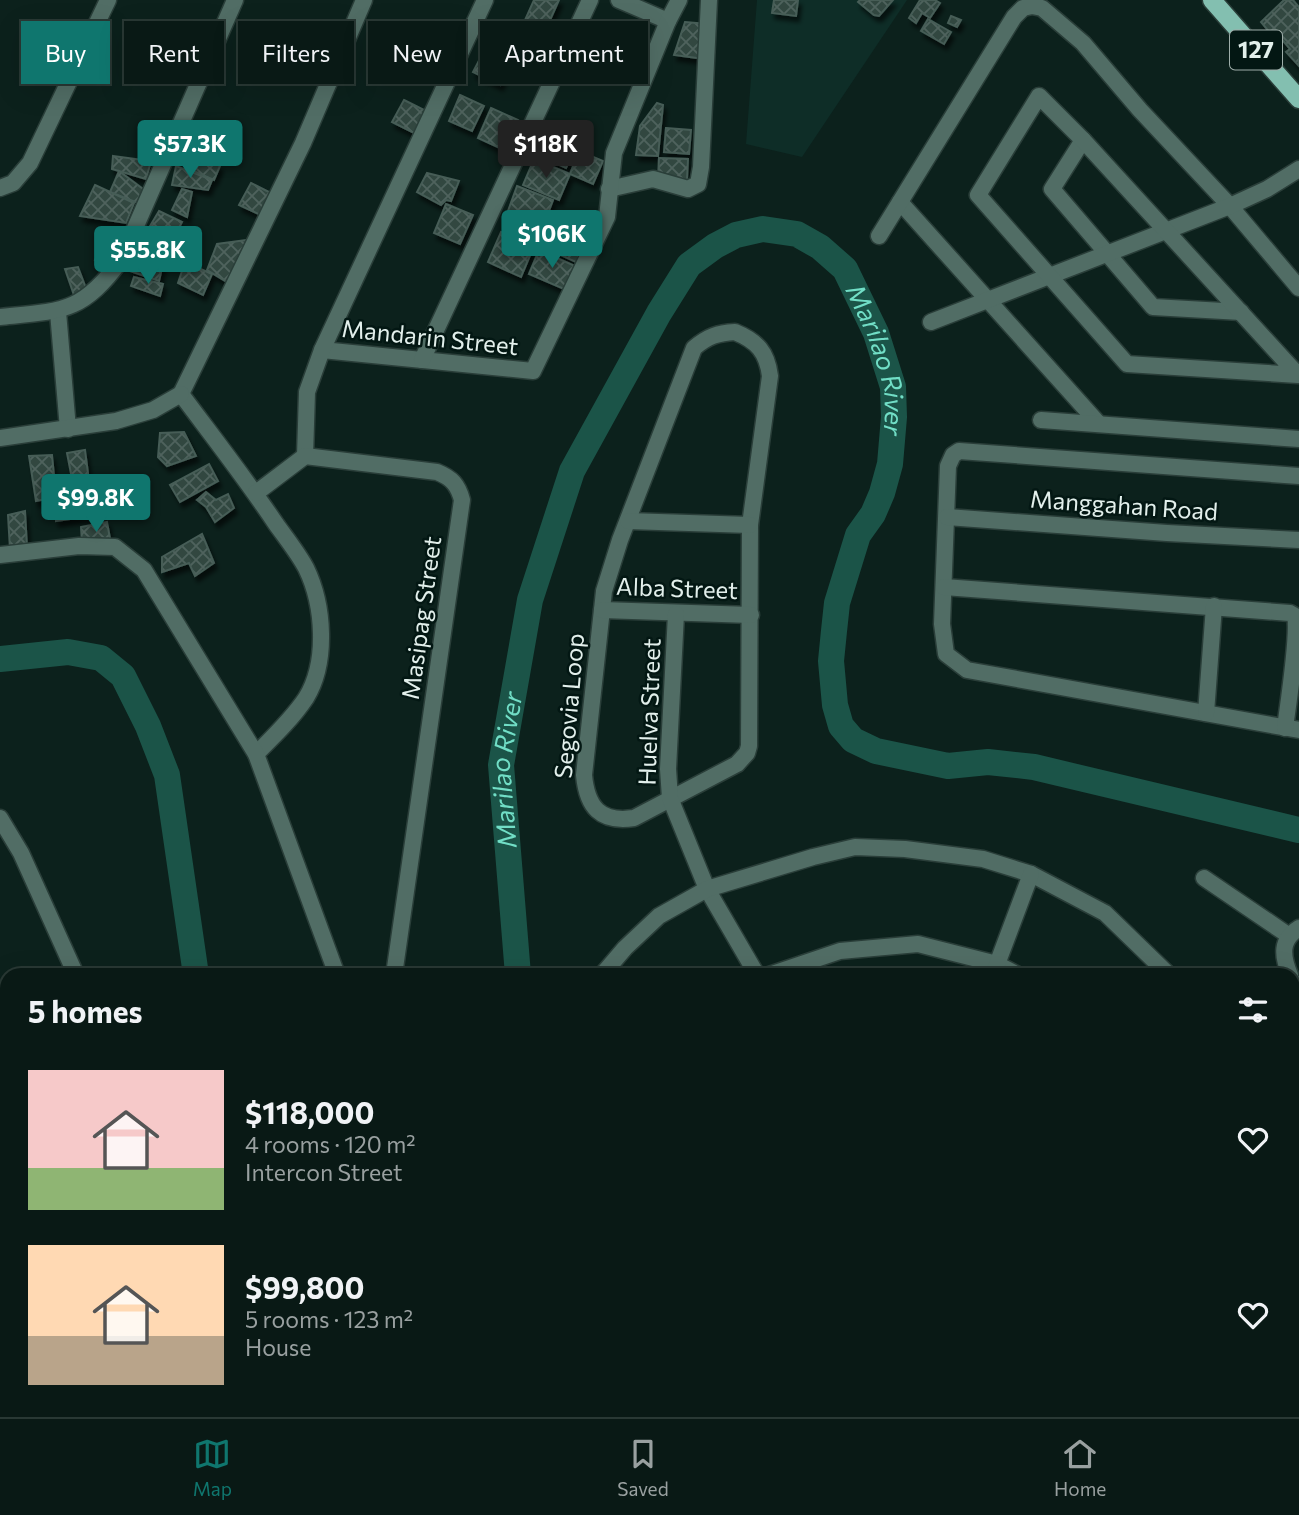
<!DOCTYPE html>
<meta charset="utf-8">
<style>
body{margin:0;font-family:Commissioner,sans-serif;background:#12221e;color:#f1f3f6;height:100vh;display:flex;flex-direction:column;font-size:26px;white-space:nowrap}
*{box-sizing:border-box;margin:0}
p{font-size:23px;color:#99a0a0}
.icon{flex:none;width:38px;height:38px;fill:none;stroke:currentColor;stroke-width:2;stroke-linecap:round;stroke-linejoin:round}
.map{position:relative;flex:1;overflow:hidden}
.drawer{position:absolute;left:0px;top:968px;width:1300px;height:450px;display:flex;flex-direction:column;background:#091915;border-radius:21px 21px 0 0;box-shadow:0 7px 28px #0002,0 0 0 2px #293834}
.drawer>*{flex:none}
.banner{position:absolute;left:21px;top:21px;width:700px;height:63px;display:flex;gap:14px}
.price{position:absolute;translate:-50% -60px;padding:0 16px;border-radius:7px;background:#0f766e;color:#fff;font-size:23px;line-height:46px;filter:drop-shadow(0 2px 4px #0008)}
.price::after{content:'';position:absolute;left:50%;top:42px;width:21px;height:16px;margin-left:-10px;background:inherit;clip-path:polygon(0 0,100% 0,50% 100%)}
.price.current{background:#222;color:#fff}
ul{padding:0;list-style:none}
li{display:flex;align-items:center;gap:21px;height:175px;padding:0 28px}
li span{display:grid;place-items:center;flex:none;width:196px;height:140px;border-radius:0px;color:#555}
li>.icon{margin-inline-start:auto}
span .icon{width:84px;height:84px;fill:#fffc;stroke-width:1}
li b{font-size:30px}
h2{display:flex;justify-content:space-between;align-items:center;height:84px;padding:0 28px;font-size:30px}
.tag{padding:0 24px;border-radius:0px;background:#091915;box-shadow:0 7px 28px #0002,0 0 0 2px #293834;font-size:24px;line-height:63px}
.tag.current{background:#0f766e;color:#fff}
.tabs{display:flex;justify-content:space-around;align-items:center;height:98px;border-top:2px solid #293834;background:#091915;font-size:19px;color:#99a0a0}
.tabs a{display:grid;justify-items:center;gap:4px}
.tabs .current{color:#0f766e}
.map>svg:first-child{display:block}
.built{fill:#0e2d27}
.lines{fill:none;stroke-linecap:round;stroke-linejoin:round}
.stream{stroke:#578279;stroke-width:4.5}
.river{stroke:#1b5448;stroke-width:26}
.building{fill:url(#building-cross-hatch);stroke:#465d57;stroke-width:2;filter:url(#shadow)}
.minor-casing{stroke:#2a3e39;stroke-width:19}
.major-casing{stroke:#2a3e39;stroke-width:21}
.minor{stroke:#516d65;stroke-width:16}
.major{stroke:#83bfb0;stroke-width:18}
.labels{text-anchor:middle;stroke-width:5;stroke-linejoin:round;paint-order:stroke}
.shield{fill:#031713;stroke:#9faeaa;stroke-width:2}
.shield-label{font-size:23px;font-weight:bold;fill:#e2efeb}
.street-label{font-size:24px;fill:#e2efeb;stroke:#031713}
.water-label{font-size:26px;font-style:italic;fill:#71dec6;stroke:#031713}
</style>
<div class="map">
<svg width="1299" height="1417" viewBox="0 0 1299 1417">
<defs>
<pattern id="building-cross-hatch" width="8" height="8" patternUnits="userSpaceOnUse" patternTransform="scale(1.75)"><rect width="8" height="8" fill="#314741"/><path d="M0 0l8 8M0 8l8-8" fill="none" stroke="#4f625d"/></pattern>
<filter id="shadow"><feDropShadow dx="3" dy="5.5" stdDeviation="2" flood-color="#0009"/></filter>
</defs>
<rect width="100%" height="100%" fill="#0c211c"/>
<!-- built -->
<path class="built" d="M757 0H907L802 157 746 144Z"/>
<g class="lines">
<!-- stream -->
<g class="stream">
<path d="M51 1417 52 1416"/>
<path d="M1040 1417 1048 1410"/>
</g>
<!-- river -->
<g class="river">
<path d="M0 659 68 652 101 658 123 676 148 726 167 775 196 975"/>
<path id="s1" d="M518 975 501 765 530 600 572 471 659 313 689 265 715 246 736 235 763 229 797 234 820 247 845 269 876 333 893 387 894 417 890 464 882 493 873 514 858 535 837 603 834 631 831 661 835 705 841 726 853 740 876 751 948 766 988 762 1034 767 1299 830"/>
</g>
</g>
<!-- building -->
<g class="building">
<path d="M534 0H559L538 47 517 38Z"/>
<path d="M774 0H798L796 16 772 13Z"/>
<path d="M860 0H893L879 16 874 15 858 2Z"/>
<path d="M920 0H935L940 3 930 18 922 13 916 23 909 18Z"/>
<path d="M1284 0H1293L1299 7V66L1286 52 1290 49 1280 37 1276 40 1261 22Z"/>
<path d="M951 16 961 20 957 27 948 23Z"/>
<path d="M928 19 951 32 944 44 921 31Z"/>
<path d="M685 22 707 24 705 59 674 55Z"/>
<path d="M486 47 512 60 500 85 473 72Z"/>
<path d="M460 95 484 106 472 131 449 121Z"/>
<path d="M404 100 426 111 414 133 392 122Z"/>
<path d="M657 103 663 105 658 156 636 155 640 126Z"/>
<path d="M491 108 518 120 504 150 478 138Z"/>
<path d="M666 128 691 130 689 154 664 152Z"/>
<path d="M551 137 576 148 566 168 542 157Z"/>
<path d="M579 151 603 161 593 184 570 174Z"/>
<path d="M113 156 151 161 146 179 112 169Z"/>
<path d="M196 156 220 166 214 180 191 170Z"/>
<path d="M659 158 688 159 687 180 658 179Z"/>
<path d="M534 159 570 174 559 200 523 185Z"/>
<path d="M176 166 212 180 208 190 172 185Z"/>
<path d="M119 171 147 192 143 205 110 192Z"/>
<path d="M427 173 459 181 451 201 446 200 441 205 417 192Z"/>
<path d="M251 183 275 195 265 217 239 205Z"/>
<path d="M95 185 134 203 126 223 80 216Z"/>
<path d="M517 186 553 200 544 224 508 211Z"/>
<path d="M182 189 192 192 187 217 172 210Z"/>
<path d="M446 204 473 215 460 244 434 233Z"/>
<path d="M159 211 182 222 174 238 150 226Z"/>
<path d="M552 222 589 239 578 263 541 246Z"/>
<path d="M147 227 171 237 164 254 140 243Z"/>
<path d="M100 229 122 239 116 252 97 245Z"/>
<path d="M501 232 534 246 521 277 488 262Z"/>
<path d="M254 239 232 285 207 270 217 244Z"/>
<path d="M101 248 115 254 109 265 95 260Z"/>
<path d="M539 250 575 266 564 289 529 274Z"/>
<path d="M133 254 163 264 159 281 130 271Z"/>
<path d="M185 262 212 274 203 295 178 283Z"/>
<path d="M78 267 87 291 75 298 65 269Z"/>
<path d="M134 277 163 284 160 296 131 286Z"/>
<path d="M184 432 196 456 167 466 158 457 160 433Z"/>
<path d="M85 450 89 481 73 484 67 453Z"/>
<path d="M52 455 56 497 36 501 29 456Z"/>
<path d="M209 464 218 481 180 502 170 485Z"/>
<path d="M206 492 216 500 228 494 234 508 215 522 206 507 197 500Z"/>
<path d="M89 504 91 516 56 521V508Z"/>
<path d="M25 511 27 547 10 549 8 515Z"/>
<path d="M107 522 111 544 82 542 81 527Z"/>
<path d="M202 534 214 563 195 576 189 563 162 572V557Z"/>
</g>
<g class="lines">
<defs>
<g id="minor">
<path d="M619 0 668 21"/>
<path d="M1083 140 1052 189 1153 307 1241 312"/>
<path d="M0 188 13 183 30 163 108 0"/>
<path d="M609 189 653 179 688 189 698 184 701 167 709 0"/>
<path d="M900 202 1099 424"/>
<path d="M879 236 1014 17 1023 8 1032 6 1042 8 1083 43 1140 110 1230 206 1299 288"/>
<path d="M58 312 68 429"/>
<path d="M0 317C62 311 82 313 121 260L235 0"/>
<path d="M931 322 1230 206 1267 189 1299 169"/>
<path d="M735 332C757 341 767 352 770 376L750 525 749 746 747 753 737 764 634 818C600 823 587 807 584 775L604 591 620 540 694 348C708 336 718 333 735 332Z"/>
<path d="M322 350 533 371 607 217 614 153 668 21 679 0"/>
<path d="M422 360 590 0"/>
<path d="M1298 375 1083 140 1039 96 978 195 1127 364 1298 375H1299"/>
<path d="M181 394 303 143 364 0"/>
<path d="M181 394C213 437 246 479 276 524 286 538 298 553 306 568 324 605 328 662 306 698 292 719 273 737 256 754"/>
<path d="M1041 420 1299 439"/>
<path d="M0 438 116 421 153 410 181 394"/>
<path d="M305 456 307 392 322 350 485 0"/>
<path d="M1299 476 959 451 953 455 948 466 942 624 946 654 967 670 1299 730"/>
<path d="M256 493 305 456 437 472C452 478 458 485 462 500L394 975"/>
<path d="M947 517 1167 533 1299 540"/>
<path d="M628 521 750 525"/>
<path d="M0 555 79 546 115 547 144 570 256 754 337 975"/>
<path d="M944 587 1290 613 1295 616C1299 635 1288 705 1285 728"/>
<path d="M602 610 751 615"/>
<path d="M676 614 668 769 670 798 707 889 757 975"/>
<path d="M1206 713 1214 606"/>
<path d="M0 818 21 853 76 975"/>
<path d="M1204 878 1288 935"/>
<path d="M602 975 625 948 659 916 707 889 813 857 855 847 905 849 983 859 1031 874 1105 913 1169 975"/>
<path d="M769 975 840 951 918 944 997 964 1018 975"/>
<path d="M993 975 1031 874"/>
<path d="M1290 975C1282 956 1280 940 1299 928"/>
<path d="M1293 982 1299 996"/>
<path d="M1293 1013 1299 1010"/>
<path d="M0 1039 7 1053"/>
<path d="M0 1214 7 1210"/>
<path d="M1293 1278 1299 1298"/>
<path d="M0 1306 7 1319"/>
<path d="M72 1410 77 1417"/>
<path d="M226 1410 231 1417"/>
<path d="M882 1410 887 1417"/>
<path d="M386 1417 387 1410"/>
<path d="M474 1417 475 1410"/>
<path d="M636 1417 646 1410"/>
<path d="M814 1417 822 1410"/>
<path d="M974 1417 981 1410"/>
<path d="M1168 1417 1202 1411 1220 1417"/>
</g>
<path id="major" d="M1212 0 1299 99"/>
</defs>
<!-- minor casing -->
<use href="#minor" class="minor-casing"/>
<!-- major casing -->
<use href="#major" class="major-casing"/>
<!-- minor -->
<use href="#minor" class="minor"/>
<!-- major -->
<use href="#major" class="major"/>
</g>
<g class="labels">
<!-- shield labels -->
<rect class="shield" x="1230" y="30.5" width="52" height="39" rx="5"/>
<g class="shield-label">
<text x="1256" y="58">127</text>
</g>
<!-- street labels -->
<g class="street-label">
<text transform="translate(430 338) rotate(6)" y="8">Mandarin Street</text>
<text transform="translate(1124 506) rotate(4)" y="8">Manggahan Road</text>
<text transform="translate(677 589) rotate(2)" y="8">Alba Street</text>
<text transform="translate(422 618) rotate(-82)" y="8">Masipag Street</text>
<text transform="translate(570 706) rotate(-85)" y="8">Segovia Loop</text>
<text transform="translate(650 712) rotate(-88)" y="8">Huelva Street</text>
</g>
<!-- water labels -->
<g class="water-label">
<text dy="9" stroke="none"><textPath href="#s1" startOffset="1026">Marilao River</textPath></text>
<text dy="9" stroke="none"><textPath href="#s1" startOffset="206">Marilao River</textPath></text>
</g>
</g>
</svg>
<b class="price" style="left:190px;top:180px">$57.3K</b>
<b class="price current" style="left:546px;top:180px">$118K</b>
<b class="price" style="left:552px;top:270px">$106K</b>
<b class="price" style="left:148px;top:286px">$55.8K</b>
<b class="price" style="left:96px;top:534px">$99.8K</b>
<div class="banner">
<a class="tag current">Buy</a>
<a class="tag">Rent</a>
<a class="tag">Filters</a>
<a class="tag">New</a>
<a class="tag">Apartment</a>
</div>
<section class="drawer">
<h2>5 homes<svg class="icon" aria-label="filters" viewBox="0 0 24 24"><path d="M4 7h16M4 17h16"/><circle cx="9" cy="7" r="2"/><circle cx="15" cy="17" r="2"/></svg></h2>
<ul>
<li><span style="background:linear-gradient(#f6c9c9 70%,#8fb573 0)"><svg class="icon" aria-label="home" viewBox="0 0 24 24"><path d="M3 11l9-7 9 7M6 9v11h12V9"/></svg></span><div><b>$118,000</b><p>4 rooms · 120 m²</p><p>Intercon Street</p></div><svg class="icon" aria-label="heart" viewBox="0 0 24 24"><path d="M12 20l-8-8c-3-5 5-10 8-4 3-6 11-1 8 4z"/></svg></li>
<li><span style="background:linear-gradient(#ffd9b3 65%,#b9a48a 0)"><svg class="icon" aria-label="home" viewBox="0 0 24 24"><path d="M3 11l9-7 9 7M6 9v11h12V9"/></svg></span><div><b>$99,800</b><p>5 rooms · 123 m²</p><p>House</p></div><svg class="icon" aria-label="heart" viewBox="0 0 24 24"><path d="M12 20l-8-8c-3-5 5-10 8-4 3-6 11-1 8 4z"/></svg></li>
</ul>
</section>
</div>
<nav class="tabs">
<a class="current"><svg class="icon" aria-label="map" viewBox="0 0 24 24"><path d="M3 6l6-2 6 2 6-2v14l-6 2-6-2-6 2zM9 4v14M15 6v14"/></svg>Map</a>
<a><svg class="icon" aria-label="saved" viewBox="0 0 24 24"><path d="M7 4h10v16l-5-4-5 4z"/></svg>Saved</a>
<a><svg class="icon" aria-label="home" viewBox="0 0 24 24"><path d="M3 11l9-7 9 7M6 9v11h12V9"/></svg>Home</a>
</nav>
